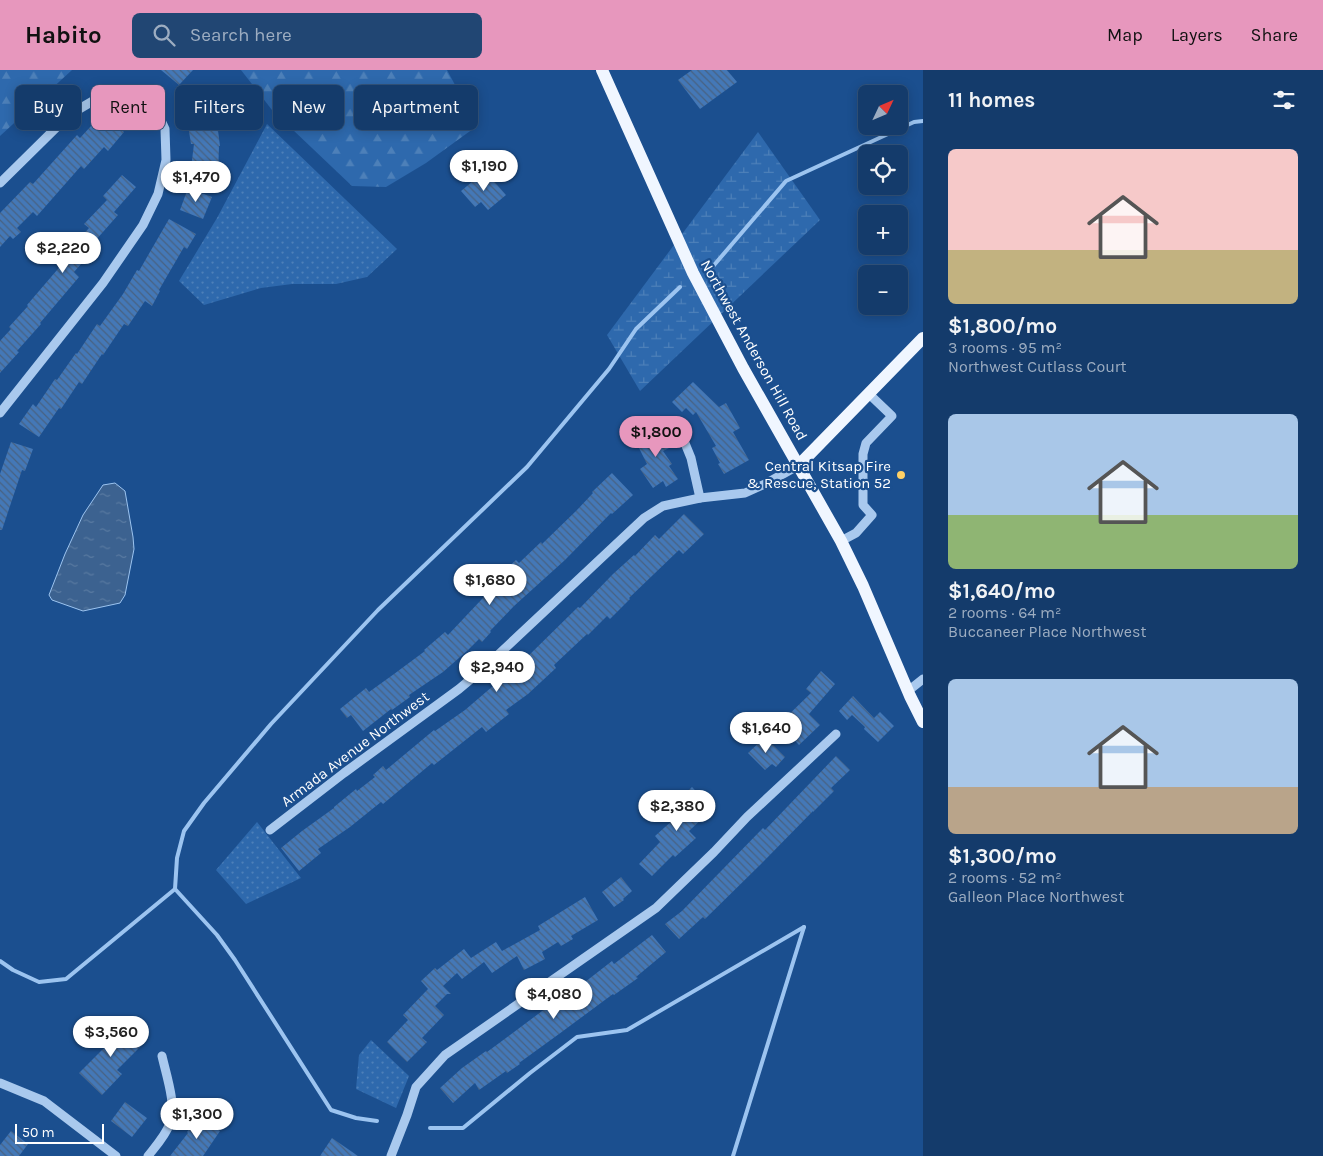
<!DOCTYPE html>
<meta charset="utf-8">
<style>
body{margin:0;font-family:Karla,sans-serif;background:#214673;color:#f1f3f6;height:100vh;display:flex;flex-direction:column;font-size:19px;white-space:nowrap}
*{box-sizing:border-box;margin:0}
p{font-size:16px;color:#9dadc1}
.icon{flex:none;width:28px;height:28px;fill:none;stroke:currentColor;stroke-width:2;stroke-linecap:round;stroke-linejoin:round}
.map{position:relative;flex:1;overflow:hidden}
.drawer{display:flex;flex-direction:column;background:#143b6b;width:400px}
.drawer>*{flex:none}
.banner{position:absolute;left:15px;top:15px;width:475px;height:45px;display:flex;gap:10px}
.needle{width:32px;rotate:46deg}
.fabs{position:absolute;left:858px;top:15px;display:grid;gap:10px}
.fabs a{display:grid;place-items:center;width:50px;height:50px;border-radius:8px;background:#143b6b;box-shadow:0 2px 12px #0003,0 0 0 1px #33557e;font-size:25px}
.scale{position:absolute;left:15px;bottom:12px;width:89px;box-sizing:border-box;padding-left:5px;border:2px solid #fff;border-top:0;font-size:14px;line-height:18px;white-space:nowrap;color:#fff;-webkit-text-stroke:4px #1b4f8f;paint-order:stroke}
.price{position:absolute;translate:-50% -42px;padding:0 11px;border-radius:18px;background:#fff;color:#222;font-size:16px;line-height:32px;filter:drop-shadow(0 1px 2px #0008)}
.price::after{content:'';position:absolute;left:50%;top:30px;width:15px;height:11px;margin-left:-8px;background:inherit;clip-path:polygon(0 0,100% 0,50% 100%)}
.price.active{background:#e797bd;color:#111}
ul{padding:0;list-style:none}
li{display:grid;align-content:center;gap:10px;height:265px;padding:0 25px}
li span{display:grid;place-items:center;height:155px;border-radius:8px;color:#555}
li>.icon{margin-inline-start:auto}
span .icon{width:90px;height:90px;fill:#fffc;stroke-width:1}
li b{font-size:21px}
h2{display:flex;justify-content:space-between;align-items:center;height:60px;padding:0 25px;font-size:21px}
.tag{padding:0 18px;border-radius:8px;background:#143b6b;box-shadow:0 2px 12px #0003,0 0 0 1px #33557e;font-size:18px;line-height:45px}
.tag.active{background:#e797bd;color:#111}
header{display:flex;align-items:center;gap:30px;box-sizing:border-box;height:70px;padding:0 25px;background:#e797bd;color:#111}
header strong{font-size:24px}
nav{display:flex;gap:28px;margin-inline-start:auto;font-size:18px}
.search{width:350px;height:45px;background:#214673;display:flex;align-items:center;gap:12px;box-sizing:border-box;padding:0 18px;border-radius:8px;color:#9dadc1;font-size:19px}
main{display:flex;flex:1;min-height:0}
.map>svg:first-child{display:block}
.forest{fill:url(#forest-firs)}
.wetland{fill:url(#wetland-marsh)}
.park{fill:url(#park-dots)}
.water{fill:url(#water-ripples);stroke:#9cc4f0}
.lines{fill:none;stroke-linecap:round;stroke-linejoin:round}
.stream{stroke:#9cc4f0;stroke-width:4}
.building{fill:url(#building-back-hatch)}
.minor{stroke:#a9c9ee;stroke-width:9}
.major{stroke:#f0f6ff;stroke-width:12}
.poi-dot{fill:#ffd166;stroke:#1b4f8f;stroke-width:2}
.labels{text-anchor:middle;stroke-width:4.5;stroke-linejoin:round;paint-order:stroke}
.street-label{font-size:15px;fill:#fff;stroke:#1b4f8f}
.poi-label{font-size:15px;fill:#fff;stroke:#1b4f8f;text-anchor:end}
</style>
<header>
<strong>Habito</strong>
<div class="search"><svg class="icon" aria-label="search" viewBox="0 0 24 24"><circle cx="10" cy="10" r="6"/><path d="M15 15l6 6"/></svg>Search here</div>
<nav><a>Map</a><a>Layers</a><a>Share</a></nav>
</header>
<main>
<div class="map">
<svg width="923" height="1086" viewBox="0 0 923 1086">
<defs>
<pattern id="forest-firs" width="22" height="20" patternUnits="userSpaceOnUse" patternTransform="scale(1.25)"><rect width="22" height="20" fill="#2e69ad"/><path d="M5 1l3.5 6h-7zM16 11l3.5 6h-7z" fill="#4d80b9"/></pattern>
<pattern id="wetland-marsh" width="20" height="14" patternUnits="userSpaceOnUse" patternTransform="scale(1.25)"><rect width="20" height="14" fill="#2e69ad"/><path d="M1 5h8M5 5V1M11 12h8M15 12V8" fill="none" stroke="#4d80b9"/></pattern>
<pattern id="park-dots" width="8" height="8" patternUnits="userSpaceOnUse" patternTransform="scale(1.25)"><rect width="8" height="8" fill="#2e69ad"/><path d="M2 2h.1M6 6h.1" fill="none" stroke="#4d80b9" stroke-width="1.8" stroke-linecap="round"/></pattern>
<pattern id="water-ripples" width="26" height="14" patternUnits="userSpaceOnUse" patternTransform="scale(1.25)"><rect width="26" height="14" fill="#3c6290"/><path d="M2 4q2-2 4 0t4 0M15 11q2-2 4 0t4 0" fill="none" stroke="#597aa1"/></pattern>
<pattern id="building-back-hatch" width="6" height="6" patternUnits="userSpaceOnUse" patternTransform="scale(1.25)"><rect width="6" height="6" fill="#4478b7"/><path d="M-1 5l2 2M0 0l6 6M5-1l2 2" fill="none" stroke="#486282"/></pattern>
</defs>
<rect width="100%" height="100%" fill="#1b4f8f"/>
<!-- forest -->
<g class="forest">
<path d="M0 0H72L0 66Z"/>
<path d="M241 0H447L477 56 426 93 386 117 352 116 272 40Z"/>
</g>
<!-- wetland -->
<path class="wetland" d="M758 62 820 150 640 321 607 265Z"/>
<!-- park -->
<g class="park">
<path d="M267 54 397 179 367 207 336 214H292L261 218 204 235 179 211 217 148Z"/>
<path d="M257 752 301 808 246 834 216 800Z"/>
<path d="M371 970 409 1006 396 1038 356 1019 359 985Z"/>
</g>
<!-- water -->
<path class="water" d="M115 413 125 421 133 467 134 479 125 525 120 533 83 541 52 530 49 525 65 484 83 445 103 415Z"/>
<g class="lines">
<!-- stream -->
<g class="stream">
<path d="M709 201 786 111 914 52 923 51"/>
<path d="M175 819 217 865 235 890 331 1040 356 1048 377 1051"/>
<path d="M0 891 13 900 39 912 66 909 175 819 177 788 184 761 204 733 271 654 378 540 527 397 609 299 636 259 680 217"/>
<path d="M430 1058H463L530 1003 577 967 627 960 804 857"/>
<path d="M733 1086 804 857"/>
</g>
</g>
<!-- building -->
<g class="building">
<path d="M161 0H193L179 15Z"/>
<path d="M692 0H727L737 12 700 39 678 10Z"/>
<path d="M213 14 220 35 215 37 220 76H219L218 106H190L194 74H191L188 55H193L183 24Z"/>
<path d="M102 44 124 62 108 81 104 77 84 99 81 96 37 146 33 142 17 158 21 162 13 169 10 166 0 177V143L30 112 33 114 77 65 80 68Z"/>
<path d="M485 101 506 125 488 140 481 132 475 137 461 121Z"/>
<path d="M122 105 136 117 114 142 118 145 95 171 99 174 74 202 79 207 40 253 41 254 17 281 19 282 0 303V271L11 259 9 257 28 236 27 235 69 186 66 183 89 158 84 154 107 130 103 126Z"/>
<path d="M188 118 212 127 203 149 180 140Z"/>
<path d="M169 149 196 164 187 179 184 177 159 220 160 221 152 236 145 231 128 256 124 254 103 285 102 284 82 314 79 312 61 339 59 338 39 367 19 354 33 334 36 337 55 309 57 310 76 283 77 284 97 254 100 256 123 224 137 200 139 201Z"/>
<path d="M693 312 719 337 726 333 740 358 733 362 749 390 724 404 718 394 720 393 712 378 716 376 696 342 693 345 686 338 682 342 672 332Z"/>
<path d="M655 357 660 366 664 364 671 377 663 381 672 394 669 396 678 409 666 417 663 411 653 418 640 399 647 394 634 368Z"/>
<path d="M11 372 33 379 25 401 22 400 2 460H0V404Z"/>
<path d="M612 403 633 425 612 444 611 443 565 490 514 536 490 561 491 562 482 572 479 569 468 580 443 602 409 625 410 627 392 640 391 639 363 661 351 645 347 648 340 639 366 618 369 622 394 604 425 581 424 580 445 562 448 565 498 512 495 509 516 490 519 493 541 472 542 474 577 440 593 423 592 422Z"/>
<path d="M684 444 704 464 683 484 679 480 629 528 630 529 610 549 607 546 588 565 587 564 554 595 556 598 528 624 506 640 509 644 486 662 482 657 434 695 432 693 383 734 381 732 350 757 318 779 321 783 299 801 281 778 302 761 334 738V737L356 719 357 721 375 707 373 705 383 696 386 700 434 660 435 661 465 640 493 616 522 594 521 593 578 537 580 538 613 504 634 485 635 486 655 465 659 469Z"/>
<path d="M821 601 835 614 809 644 820 655 799 675 779 654 811 623 806 619Z"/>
<path d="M853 626 874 648 880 642 894 656 878 672 864 659 865 657 852 645 847 650 839 641Z"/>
<path d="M765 667 785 687 776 697 772 694 765 700 748 683Z"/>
<path d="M836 686 850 700 831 718 834 721 813 742V741L760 795 705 849 703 847 679 869 665 854 682 841 763 758 765 760Z"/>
<path d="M692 717 709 735 702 741 706 745 689 761 696 768 675 787 673 785 652 806 639 794 660 772 655 766 683 741 675 734Z"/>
<path d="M621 807 632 821 623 829 624 830 614 837 602 822Z"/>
<path d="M585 827 598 850 571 866 573 869 561 876 558 872 542 882 545 889 524 900 517 886 492 903 484 892 462 909 457 903 443 916 451 924H447L435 936 444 945 422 968 427 972 407 992 387 972 408 950 403 945 428 919 421 911 435 898 437 900 464 879 471 888 496 872 502 881 540 860 538 856Z"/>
<path d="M652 865 666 882 636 907 638 908 614 925 613 924 559 964 519 993 520 994 507 1003 506 1001 479 1020 475 1013 453 1033 440 1018 462 998 486 981 487 982 565 924 567 926 612 891 614 894Z"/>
<path d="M122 952 144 973 117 1000 122 1004 102 1025 79 1003 106 976 102 972Z"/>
<path d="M125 1032 147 1048 132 1067 111 1051Z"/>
<path d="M202 1048 220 1061 203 1086H170L188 1063 187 1062 195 1051 199 1053Z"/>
<path d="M11 1061 28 1074 19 1086H0V1075Z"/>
<path d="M332 1068 358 1086H320Z"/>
</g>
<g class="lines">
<!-- minor -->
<g class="minor">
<path d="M0 113 69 45 103 25 133 20 145 25 156 40 165 59 166 90 158 124 143 155 103 213 0 343"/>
<path d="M680 361 691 388 700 428"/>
<path d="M841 471 856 463 872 445 863 435V384L866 373 892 346 869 324"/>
<path d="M908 621 923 609"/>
<path d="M270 760 344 703 459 619 484 598 644 448 663 436 700 428 745 423 767 413 799 395"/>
<path d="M0 1013 44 1031 116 1086"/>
<path d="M148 1086C156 1076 166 1065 170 1053 177 1036 166 1004 162 986"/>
<path d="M391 1086 407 1045 416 1017 445 985 656 838 714 782 747 747 836 664"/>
</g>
<!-- major -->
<g class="major">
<path d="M602 0 693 203 743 298 841 471 863 516 910 626 923 652"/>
<path d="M799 395 923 268"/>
</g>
</g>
<!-- markers -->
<circle class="poi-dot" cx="901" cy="405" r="5"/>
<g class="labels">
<!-- street labels -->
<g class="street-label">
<text transform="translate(754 280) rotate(61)" y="5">Northwest Anderson Hill Road</text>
<text transform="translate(355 679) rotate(-37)" y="5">Armada Avenue Northwest</text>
</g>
<!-- poi labels -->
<g class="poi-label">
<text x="891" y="401">Central Kitsap Fire<tspan x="891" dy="17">&amp; Rescue, Station 52</tspan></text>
</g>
</g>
</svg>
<div class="fabs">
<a><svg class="needle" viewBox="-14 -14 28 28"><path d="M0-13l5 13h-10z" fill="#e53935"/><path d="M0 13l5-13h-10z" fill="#9dadc1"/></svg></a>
<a><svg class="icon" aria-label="locate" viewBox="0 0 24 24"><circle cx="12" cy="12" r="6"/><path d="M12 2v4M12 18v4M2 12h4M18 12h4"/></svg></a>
<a>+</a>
<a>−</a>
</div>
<div class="scale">50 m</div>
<b class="price" style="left:484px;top:122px">$1,190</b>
<b class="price" style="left:196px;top:133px">$1,470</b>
<b class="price" style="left:63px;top:204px">$2,220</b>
<b class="price active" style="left:656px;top:388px">$1,800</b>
<b class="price" style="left:490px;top:536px">$1,680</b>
<b class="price" style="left:497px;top:623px">$2,940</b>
<b class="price" style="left:766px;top:684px">$1,640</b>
<b class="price" style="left:677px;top:762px">$2,380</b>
<b class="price" style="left:554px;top:950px">$4,080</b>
<b class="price" style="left:111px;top:988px">$3,560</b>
<b class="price" style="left:197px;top:1070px">$1,300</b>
<div class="banner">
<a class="tag">Buy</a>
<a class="tag active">Rent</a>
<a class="tag">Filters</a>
<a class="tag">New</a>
<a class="tag">Apartment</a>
</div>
</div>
<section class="drawer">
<h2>11 homes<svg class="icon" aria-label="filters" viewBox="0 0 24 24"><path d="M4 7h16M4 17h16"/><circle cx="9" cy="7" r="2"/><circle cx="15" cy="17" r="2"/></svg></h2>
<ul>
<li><span style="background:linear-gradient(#f6c9c9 65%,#c2b280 0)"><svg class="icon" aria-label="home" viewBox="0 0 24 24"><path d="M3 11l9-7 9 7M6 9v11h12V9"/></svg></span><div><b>$1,800/mo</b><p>3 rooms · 95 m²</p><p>Northwest Cutlass Court</p></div></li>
<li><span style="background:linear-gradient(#a9c7e8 65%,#8fb573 0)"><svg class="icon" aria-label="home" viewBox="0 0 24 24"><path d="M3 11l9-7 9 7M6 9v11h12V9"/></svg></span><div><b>$1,640/mo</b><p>2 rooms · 64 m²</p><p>Buccaneer Place Northwest</p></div></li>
<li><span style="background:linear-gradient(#a9c7e8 70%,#b9a48a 0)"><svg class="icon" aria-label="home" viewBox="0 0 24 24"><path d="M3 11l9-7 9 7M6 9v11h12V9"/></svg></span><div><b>$1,300/mo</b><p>2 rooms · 52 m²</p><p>Galleon Place Northwest</p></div></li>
</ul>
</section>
</main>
